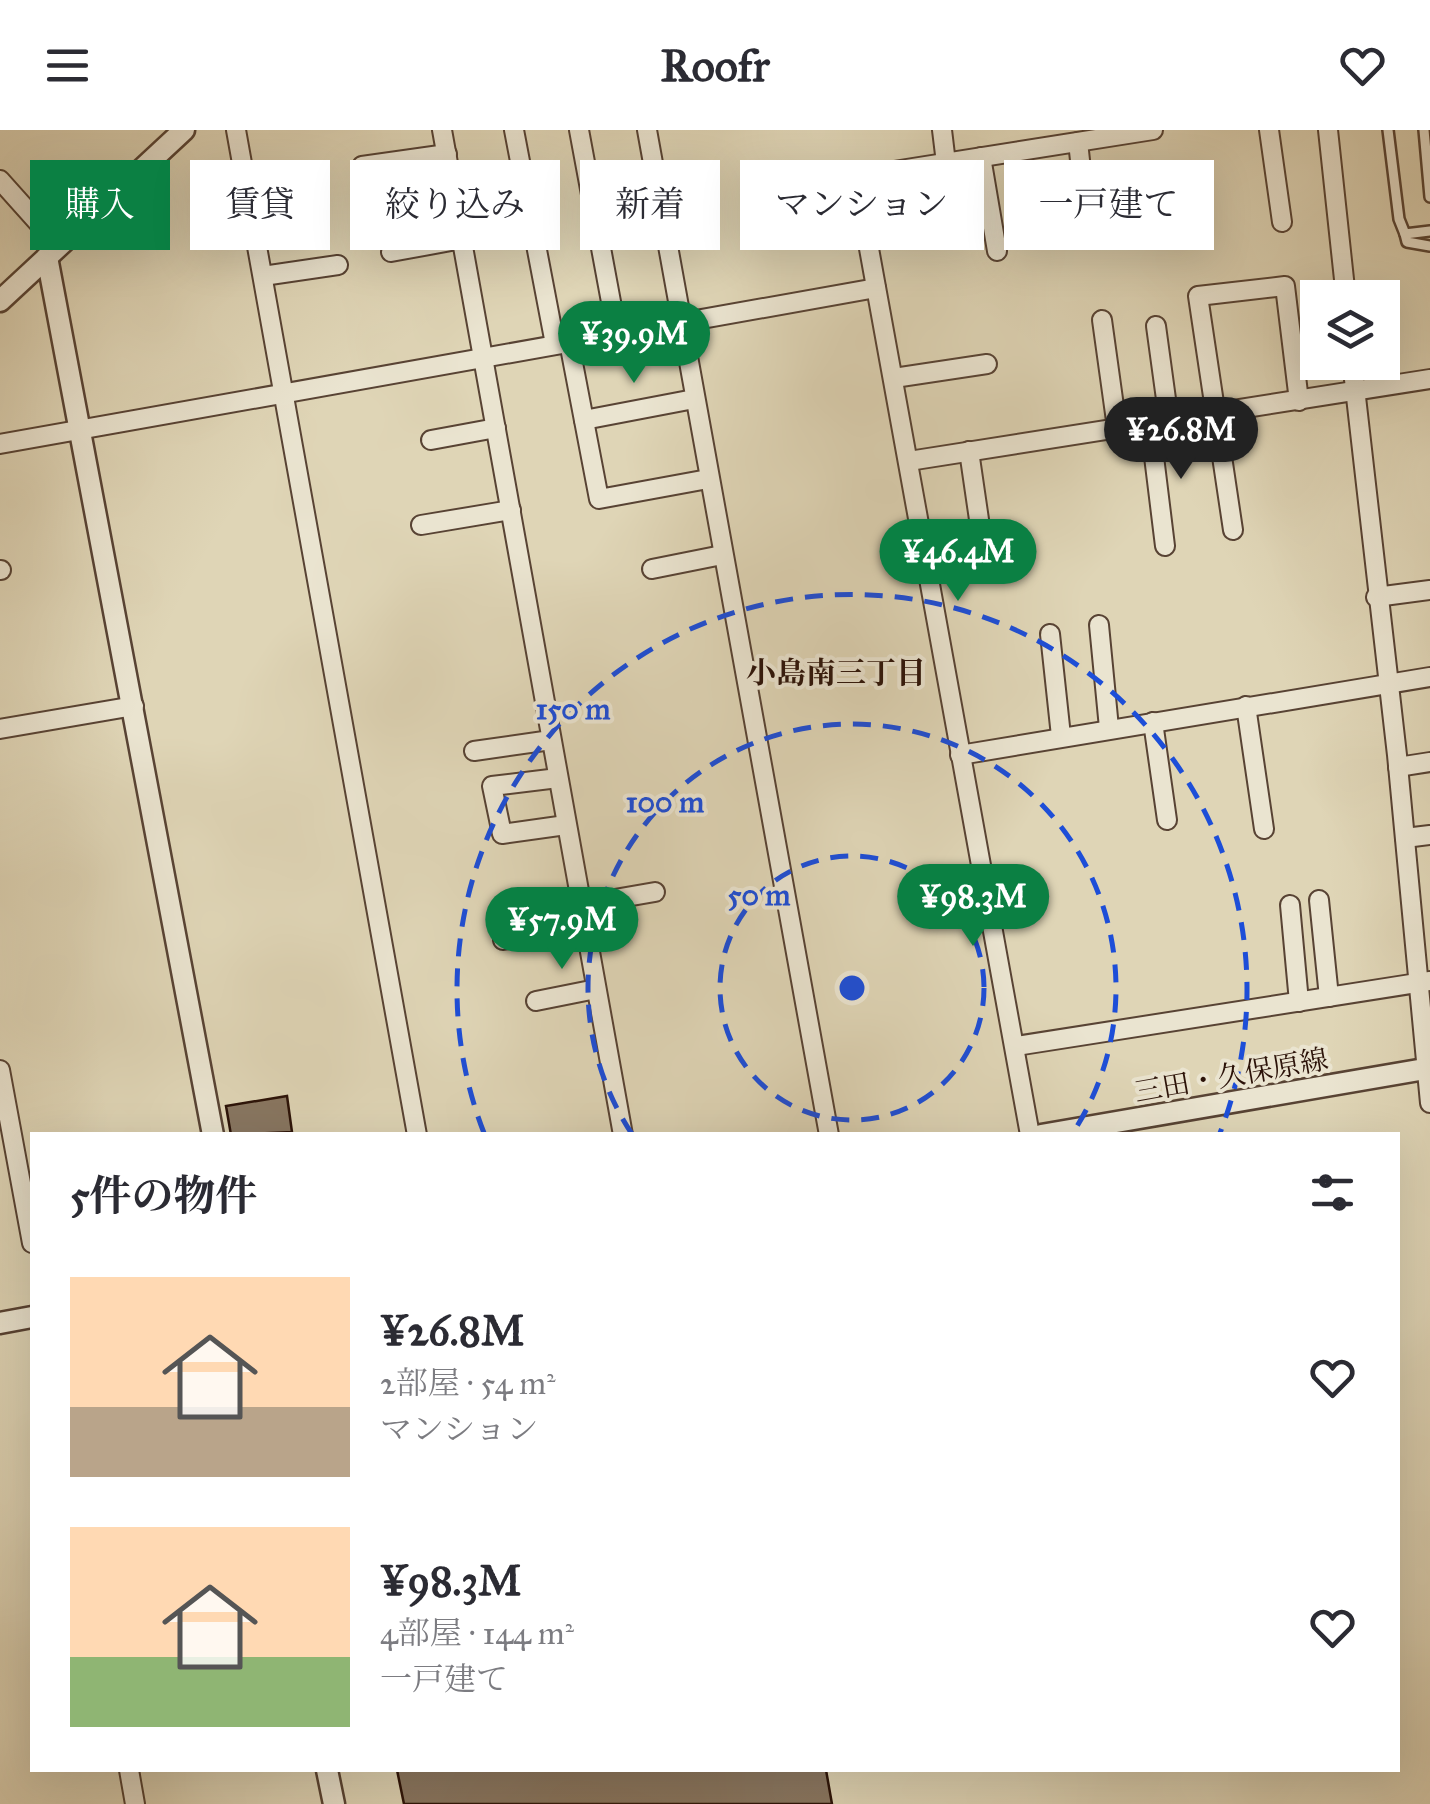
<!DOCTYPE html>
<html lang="ja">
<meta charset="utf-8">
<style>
body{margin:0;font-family:"IM FELL Great Primer","Noto Serif JP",serif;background:#f2f2f3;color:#2b2b33;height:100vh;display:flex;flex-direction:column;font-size:38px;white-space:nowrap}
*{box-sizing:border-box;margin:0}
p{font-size:32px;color:#7c7c81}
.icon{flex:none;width:55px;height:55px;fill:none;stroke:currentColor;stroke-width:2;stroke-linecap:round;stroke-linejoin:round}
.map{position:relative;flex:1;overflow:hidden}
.panel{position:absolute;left:30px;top:1002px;width:1370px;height:640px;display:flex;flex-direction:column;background:#fff;border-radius:0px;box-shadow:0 10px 40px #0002}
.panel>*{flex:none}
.banner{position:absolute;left:30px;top:30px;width:1370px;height:90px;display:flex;gap:20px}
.fabs{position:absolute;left:1300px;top:150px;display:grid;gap:20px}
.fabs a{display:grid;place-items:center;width:100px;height:100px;border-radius:0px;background:#fff;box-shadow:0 10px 40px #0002;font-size:50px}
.price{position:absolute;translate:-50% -85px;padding:0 22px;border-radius:35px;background:#0b8043;color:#fff;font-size:32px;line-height:65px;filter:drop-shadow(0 2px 5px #0008)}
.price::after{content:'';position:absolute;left:50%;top:60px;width:30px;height:22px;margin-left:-15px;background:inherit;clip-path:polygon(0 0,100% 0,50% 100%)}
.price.on{background:#222;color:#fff}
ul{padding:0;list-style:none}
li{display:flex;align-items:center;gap:30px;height:250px;padding:0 40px}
li span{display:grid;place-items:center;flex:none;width:280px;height:200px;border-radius:0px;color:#555}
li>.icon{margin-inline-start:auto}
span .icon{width:120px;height:120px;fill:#fffc;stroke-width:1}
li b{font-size:42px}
h2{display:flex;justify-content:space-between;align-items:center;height:120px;padding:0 40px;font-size:42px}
.chip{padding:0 35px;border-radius:0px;background:#fff;box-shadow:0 10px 40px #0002;font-size:35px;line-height:90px}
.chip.on{background:#0b8043;color:#fff}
header{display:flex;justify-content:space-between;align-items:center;height:130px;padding:0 40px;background:#fff;font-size:45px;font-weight:800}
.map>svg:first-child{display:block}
.building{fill:#897762;stroke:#2b1208;stroke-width:2.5}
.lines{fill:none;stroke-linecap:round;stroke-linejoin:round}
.service-casing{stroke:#584334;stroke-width:14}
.minor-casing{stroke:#584334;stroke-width:22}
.tertiary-casing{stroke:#584334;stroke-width:25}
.service{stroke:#eae4d0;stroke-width:9}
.minor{stroke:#eae4d0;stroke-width:18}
.tertiary{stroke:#eae4d0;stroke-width:20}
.ring{fill:none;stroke:#1d4ed8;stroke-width:5;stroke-dasharray:18 12}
.labels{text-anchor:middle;stroke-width:8;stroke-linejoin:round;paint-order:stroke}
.street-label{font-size:28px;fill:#2b1208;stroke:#eae4d0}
.neighbourhood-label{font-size:30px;font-weight:bold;fill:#2b1208;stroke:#eae4d0}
.centre{fill:#1d4ed8;stroke:#eae4d0;stroke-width:5}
.ring-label{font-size:30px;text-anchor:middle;font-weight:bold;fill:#1d4ed8;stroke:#eae4d0;stroke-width:8;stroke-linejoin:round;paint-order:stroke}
</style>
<header><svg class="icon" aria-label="menu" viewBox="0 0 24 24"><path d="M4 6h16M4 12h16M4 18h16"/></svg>Roofr<svg class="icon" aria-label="heart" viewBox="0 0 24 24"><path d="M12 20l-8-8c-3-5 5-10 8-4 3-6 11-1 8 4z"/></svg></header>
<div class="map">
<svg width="1430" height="1674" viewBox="0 0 1430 1674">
<rect width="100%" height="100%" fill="#dfd5b6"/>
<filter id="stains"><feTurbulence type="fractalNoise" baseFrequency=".002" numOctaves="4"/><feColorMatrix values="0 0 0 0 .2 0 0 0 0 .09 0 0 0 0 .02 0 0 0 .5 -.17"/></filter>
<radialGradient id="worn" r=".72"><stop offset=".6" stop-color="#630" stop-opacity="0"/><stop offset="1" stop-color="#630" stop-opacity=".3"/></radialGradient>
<!-- building -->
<g class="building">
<path d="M287 966 292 1002 231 1005 226 976Z"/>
<path d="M397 1640H826L832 1674H404Z"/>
</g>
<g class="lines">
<defs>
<g id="service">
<path d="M1388 0 1399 89 1405 104 1430 101"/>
<path d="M1424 0 1430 67"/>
<path d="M1405 104 1407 112 1430 116"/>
</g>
<g id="minor">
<path d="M236 0 417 1005"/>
<path d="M442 0 623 1005"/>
<path d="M514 0 555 214"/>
<path d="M579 0 617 204"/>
<path d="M647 0 829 1005"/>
<path d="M942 0 946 33"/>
<path d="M1269 0 1282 92"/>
<path d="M1328 0 1346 168"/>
<path d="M1078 12 1088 103"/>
<path d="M981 27 997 121"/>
<path d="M362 36 447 24"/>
<path d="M0 50 59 116"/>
<path d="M391 122 462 109"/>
<path d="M263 146 338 135"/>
<path d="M1102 190 1117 298"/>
<path d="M1156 196 1169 291"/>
<path d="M569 212 599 369 708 349"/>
<path d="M1352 232 1397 625 1430 973"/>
<path d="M894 248 987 234"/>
<path d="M584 290 694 269"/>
<path d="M1150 294 1165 416"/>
<path d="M431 310 496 298"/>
<path d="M0 314 876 158"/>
<path d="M969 321 983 417"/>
<path d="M909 331 1430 249"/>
<path d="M421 395 511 380"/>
<path d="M1233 400 1198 166 1285 156 1299 271"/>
<path d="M652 439 722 425"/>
<path d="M0 440H1"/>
<path d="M1376 467 1430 460"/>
<path d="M1099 495 1109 598"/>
<path d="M1050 504 1061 606"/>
<path d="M1246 576 1264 699"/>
<path d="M1153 592 1167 690"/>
<path d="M0 599 134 576"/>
<path d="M474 621 551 610"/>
<path d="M960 625 1430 547"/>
<path d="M1398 637 1430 632"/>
<path d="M558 648 492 656 502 704 566 695"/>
<path d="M1405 708 1430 705"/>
<path d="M1319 770 1329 867"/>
<path d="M580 775 655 762"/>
<path d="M1290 775 1299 872"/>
<path d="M503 810 584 796"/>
<path d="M536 871 596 859"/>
<path d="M1016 916 1430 851"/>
<path d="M0 940 32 1113"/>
<path d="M1030 1005 856 47 1153 0"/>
<path d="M129 1640 135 1674"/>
</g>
<g id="tertiary">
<path d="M47 127 213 1005"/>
<path d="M0 171 184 0"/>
<path d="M1041 1005 1430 938"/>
<path d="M0 1193 32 1187"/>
<path d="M327 1640 334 1674"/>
</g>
</defs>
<!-- service casing -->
<use href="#service" class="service-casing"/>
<!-- minor casing -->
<use href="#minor" class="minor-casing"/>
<!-- tertiary casing -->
<use href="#tertiary" class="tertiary-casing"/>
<!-- service -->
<use href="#service" class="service"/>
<!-- minor -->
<use href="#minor" class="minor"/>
<!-- tertiary -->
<use href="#tertiary" class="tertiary"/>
</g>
<!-- distance rings -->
<g class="ring">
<circle cx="852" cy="858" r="132"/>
<path d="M632 1004A264 264 0 1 1 1072 1004"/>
<path d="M484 1003A395 395 0 1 1 1220 1003"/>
</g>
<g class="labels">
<!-- street labels -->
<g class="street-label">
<text transform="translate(1231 945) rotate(-10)" y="10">三田・久保原線</text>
</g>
<!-- neighbourhood labels -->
<g class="neighbourhood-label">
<text x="836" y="553">小島南三丁目</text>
</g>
</g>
<circle cx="852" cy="858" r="15" class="centre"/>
<g class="ring-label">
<text x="573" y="589">150 m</text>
<text x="665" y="682">100 m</text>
<text x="759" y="775">50 m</text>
</g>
<rect width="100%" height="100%" filter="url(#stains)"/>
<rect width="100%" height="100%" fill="url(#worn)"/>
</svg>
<div class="fabs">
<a><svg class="icon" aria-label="layers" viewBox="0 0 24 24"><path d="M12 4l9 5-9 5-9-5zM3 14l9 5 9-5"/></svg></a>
</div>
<b class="price" style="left:634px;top:256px">¥39.9M</b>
<b class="price on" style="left:1181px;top:352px">¥26.8M</b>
<b class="price" style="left:958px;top:474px">¥46.4M</b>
<b class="price" style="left:973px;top:819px">¥98.3M</b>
<b class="price" style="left:562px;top:842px">¥57.9M</b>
<div class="banner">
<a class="chip on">購入</a>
<a class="chip">賃貸</a>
<a class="chip">絞り込み</a>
<a class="chip">新着</a>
<a class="chip">マンション</a>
<a class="chip">一戸建て</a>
</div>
<section class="panel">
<h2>5件の物件<svg class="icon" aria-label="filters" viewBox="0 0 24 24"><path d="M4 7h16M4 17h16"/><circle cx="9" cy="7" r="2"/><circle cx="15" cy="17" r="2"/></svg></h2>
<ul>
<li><span style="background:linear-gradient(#ffd9b3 65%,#b9a48a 0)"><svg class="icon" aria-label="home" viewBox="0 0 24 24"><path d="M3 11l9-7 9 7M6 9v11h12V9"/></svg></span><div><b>¥26.8M</b><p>2部屋 · 54 m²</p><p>マンション</p></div><svg class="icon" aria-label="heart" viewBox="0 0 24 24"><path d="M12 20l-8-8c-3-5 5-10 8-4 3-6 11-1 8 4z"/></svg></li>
<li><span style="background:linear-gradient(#ffd9b3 65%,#8fb573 0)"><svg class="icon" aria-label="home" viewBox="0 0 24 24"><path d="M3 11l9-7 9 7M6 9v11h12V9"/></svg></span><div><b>¥98.3M</b><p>4部屋 · 144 m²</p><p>一戸建て</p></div><svg class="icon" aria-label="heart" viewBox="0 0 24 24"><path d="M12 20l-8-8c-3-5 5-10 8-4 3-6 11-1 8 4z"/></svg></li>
</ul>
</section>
</div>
